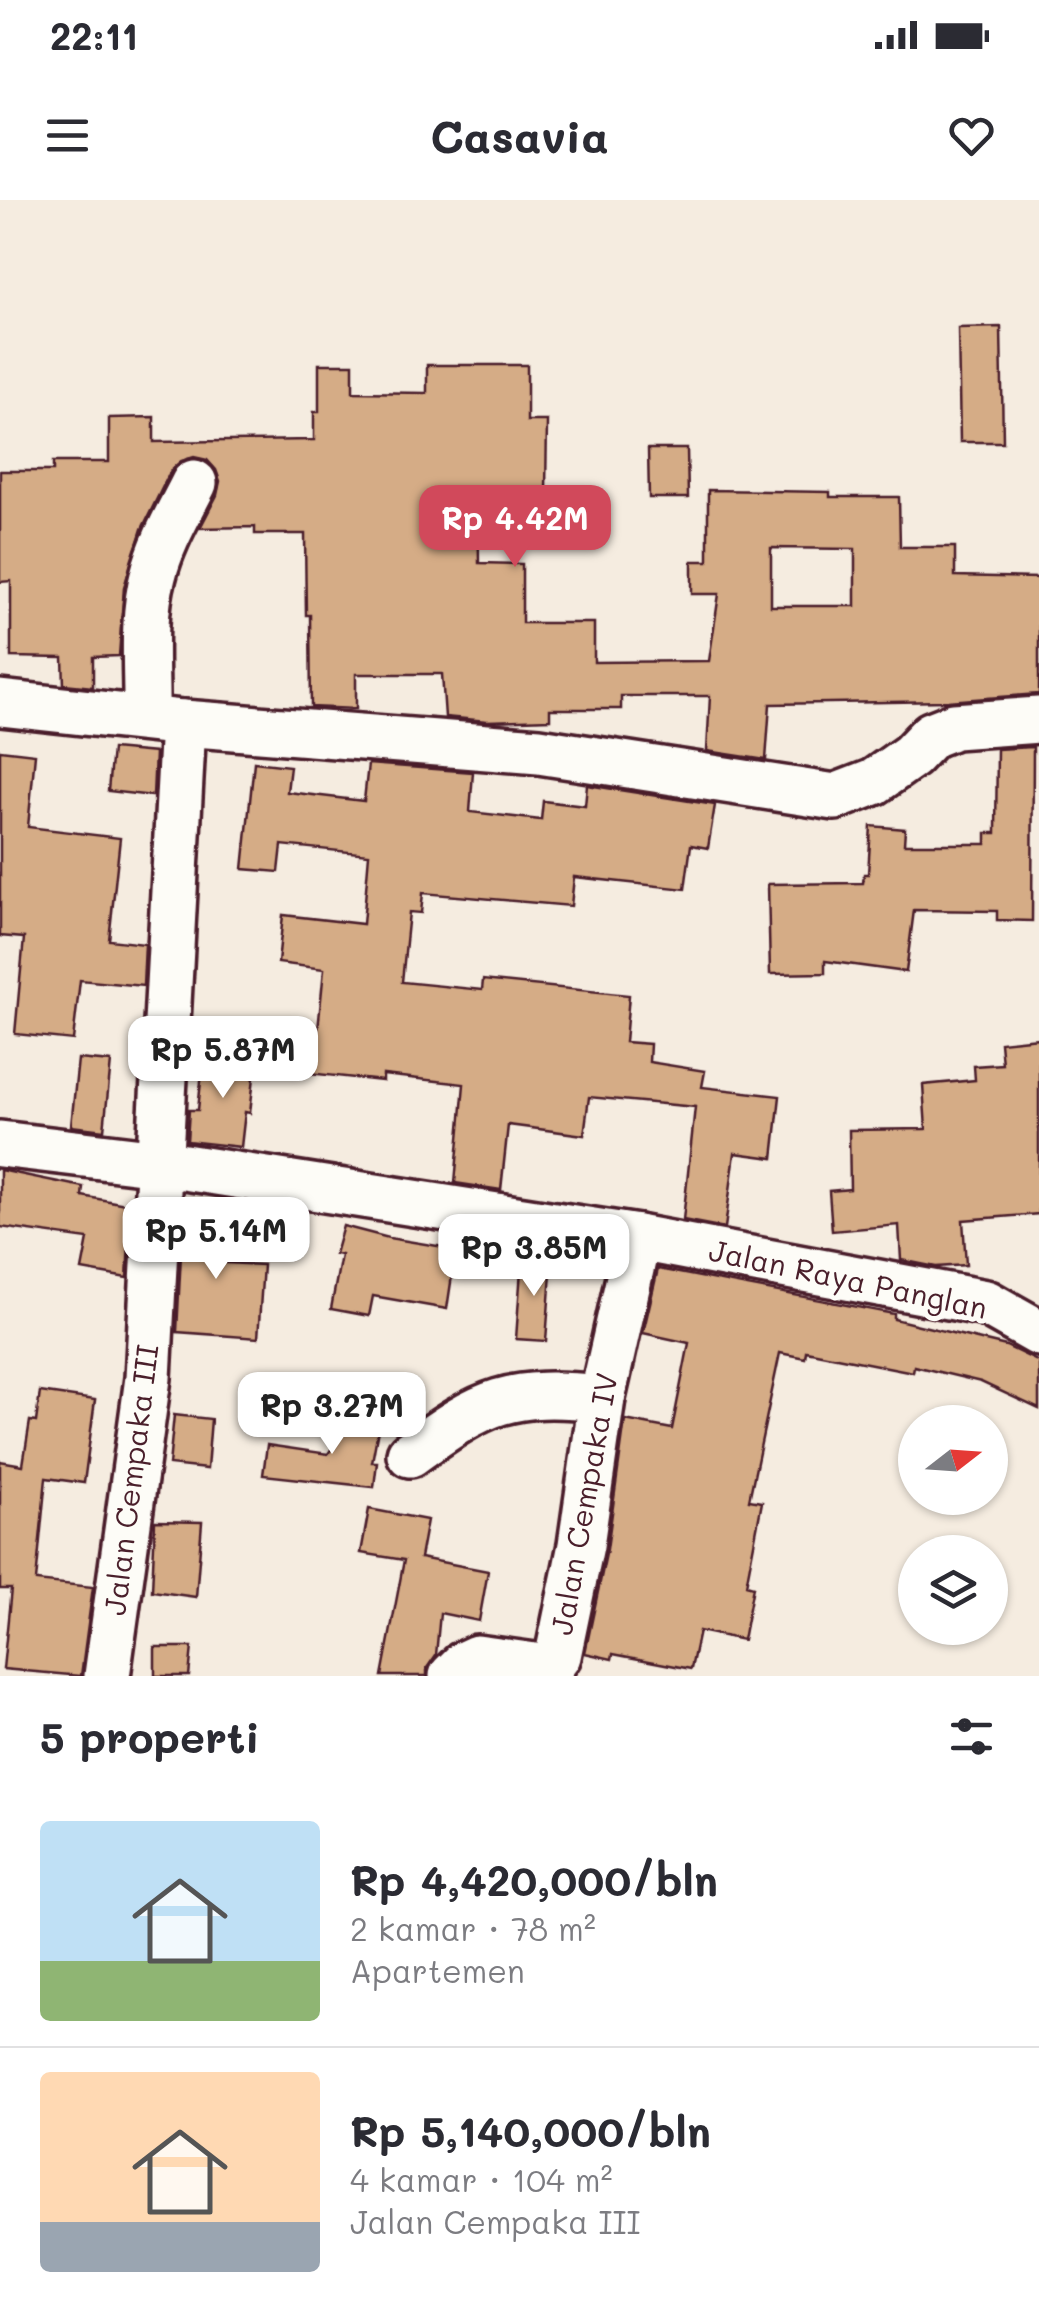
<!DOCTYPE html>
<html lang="id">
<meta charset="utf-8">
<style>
body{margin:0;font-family:Mali,sans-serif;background:#f2f2f3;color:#2b2b33;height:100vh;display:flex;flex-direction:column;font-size:38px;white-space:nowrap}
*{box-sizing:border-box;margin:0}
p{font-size:32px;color:#7c7c81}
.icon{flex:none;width:55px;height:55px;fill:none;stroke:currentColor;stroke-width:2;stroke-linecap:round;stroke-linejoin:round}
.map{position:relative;height:1476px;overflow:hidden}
.drawer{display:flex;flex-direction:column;background:#fff;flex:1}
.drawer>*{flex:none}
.needle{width:65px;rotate:73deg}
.controls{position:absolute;left:898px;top:1205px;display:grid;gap:20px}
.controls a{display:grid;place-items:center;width:110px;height:110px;border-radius:50%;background:#fff;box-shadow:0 2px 8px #0004;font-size:50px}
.price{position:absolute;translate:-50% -85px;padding:0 22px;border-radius:20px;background:#fff;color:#222;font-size:32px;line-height:65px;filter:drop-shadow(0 2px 5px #0008)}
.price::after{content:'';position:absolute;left:50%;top:60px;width:30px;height:22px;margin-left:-15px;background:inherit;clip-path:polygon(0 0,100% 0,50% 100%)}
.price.selected{background:#d1495b;color:#fff}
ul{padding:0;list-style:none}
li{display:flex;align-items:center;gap:30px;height:250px;padding:0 40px}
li+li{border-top:2px solid #e1e1e2}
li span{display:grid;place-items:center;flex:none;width:280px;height:200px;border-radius:10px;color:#555}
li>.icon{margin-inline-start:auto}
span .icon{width:120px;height:120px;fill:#fffc;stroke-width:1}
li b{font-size:42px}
h2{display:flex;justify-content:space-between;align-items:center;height:120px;padding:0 40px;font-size:42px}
.status{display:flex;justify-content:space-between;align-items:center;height:70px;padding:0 50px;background:#fff;direction:ltr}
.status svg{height:28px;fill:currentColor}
header{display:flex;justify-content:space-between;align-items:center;height:130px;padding:0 40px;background:#fff;font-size:45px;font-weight:700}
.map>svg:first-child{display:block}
.building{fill:#d5ac86;stroke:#4a1f2b;stroke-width:2.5;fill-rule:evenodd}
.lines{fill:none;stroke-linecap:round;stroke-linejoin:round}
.minor-casing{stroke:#4a1f2b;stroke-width:52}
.minor{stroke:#fdfcf7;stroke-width:45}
.labels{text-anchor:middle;stroke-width:10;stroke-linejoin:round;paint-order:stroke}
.street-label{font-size:30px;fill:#4a1f2b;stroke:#fdfcf7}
</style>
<div class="status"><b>22:11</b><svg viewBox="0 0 49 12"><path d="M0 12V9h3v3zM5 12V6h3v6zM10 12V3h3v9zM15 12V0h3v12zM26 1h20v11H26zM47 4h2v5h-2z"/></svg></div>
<header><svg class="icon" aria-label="menu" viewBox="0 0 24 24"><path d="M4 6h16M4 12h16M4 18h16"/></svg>Casavia<svg class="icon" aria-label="heart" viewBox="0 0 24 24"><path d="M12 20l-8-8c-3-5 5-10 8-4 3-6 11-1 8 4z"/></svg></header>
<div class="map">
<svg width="1039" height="1476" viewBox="0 0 1039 1476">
<rect width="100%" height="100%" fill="#f5ece0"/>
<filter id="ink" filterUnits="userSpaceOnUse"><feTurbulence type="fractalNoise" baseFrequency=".01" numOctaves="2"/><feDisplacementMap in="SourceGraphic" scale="20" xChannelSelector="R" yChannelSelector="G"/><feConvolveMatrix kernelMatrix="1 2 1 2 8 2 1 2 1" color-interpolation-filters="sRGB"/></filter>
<g filter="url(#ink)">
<!-- building -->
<g class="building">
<path d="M1001 127 1003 242H960L958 128Z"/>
<path d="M319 164H353V192L427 193V165H527V221H547L546 292 478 291 479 363 522 364V423H594V462L709 461 719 394H692V361H708V290L830 292V297H899L900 347H955V376L1039 378V494L948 501 770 504 766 560 707 551 710 496H621V509H550V519L487 521 445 517 442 474H356V509L311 507 310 415H306L305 334H255V327L200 328 217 295 220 281 216 270 207 260 194 257 181 261 171 270 142 329 124 387 119 456 93 457V487L64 484 63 458 11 457V381L0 382V271H53V262H109V218L154 217V242L314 240V212H319ZM771 348 855 349V406H771Z"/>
<path d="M648 249H687L688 298H649Z"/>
<path d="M1033 547 1032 721 997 720V711L914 710 906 772 825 761V773L770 774 768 684 863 683 864 674H868L871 626 905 629 904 644H986V633H996L997 549Z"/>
<path d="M112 549 155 553 153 596 108 591Z"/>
<path d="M0 550 35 554 28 627 120 638 109 740 145 744 143 786 80 780 73 840 15 834 24 738 0 736Z"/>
<path d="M254 562 290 566 287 592 364 601 368 564 473 572 470 612 541 620 543 601 585 606 587 585 715 605 708 648 691 645 685 689 574 677 571 706 423 693 421 713 409 712 402 782 482 790 483 780 629 795 625 842 650 844 649 862 705 871 702 887 780 896 773 958 735 953 725 1028 683 1020 695 907 589 897 584 935 508 925 501 990 455 983 464 884 383 875V881L308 873 312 829 318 830 324 769 278 763 283 715 363 724 369 654 282 645 279 672 243 669Z"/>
<path d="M1039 838V1014L963 1020 966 1065 936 1067 901 1060 899 1025 832 1031 829 991 850 989 849 930 926 929 923 885 975 880 974 866 1002 864 1000 842Z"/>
<path d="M204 853 256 859 250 913 245 912 241 947 187 941 189 910H198Z"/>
<path d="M78 859 111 862 104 930 71 926Z"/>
<path d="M0 970 83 987 82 996 131 1005 127 1078 82 1070 88 1039 0 1027Z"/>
<path d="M188 1011 230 1015 227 1063 263 1065 258 1138 177 1132 183 1015 188 1016Z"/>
<path d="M343 1026 389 1038 456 1049 447 1109 373 1096 369 1116 331 1109 341 1055 335 1054Z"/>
<path d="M522 1056 552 1059 546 1141 516 1139Z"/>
<path d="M658 1069 894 1114V1119L1006 1146 1039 1162V1209L981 1182 914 1166 913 1172 806 1151 805 1158 780 1153 749 1300 762 1302 746 1385 753 1387 743 1440 699 1431 691 1469 613 1454 612 1459 585 1453 607 1349 625 1220 672 1229 689 1143 643 1133Z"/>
<path d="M40 1192 95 1200 84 1283 46 1278 36 1381 93 1387 81 1476 3 1469 11 1389H0V1261L23 1265 30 1221 36 1222Z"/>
<path d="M345 1213 380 1219 372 1262H377L374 1287 263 1275 267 1245 328 1254 342 1233Z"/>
<path d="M174 1215 211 1219 207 1269 169 1265Z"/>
<path d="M369 1309 427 1320 420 1358 488 1371 479 1421 440 1413 436 1455 427 1468V1476H382L404 1360 361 1353Z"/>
<path d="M155 1321 202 1322 196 1397 152 1391Z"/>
<path d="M155 1447H192L189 1476H155Z"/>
</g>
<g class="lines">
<defs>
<g id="minor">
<path d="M0 503 183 523 539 551 835 597 874 582 911 556 931 535 954 526 1039 520"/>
<path d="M146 517C147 472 141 420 153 376 161 343 179 313 194 283"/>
<path d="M0 944 159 963 638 1038 986 1103 1039 1133"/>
<path d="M410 1254C486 1199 508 1189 602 1198"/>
<path d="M107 1476 148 1178 183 523"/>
<path d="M452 1476 464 1464 477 1458 542 1467 552 1464 558 1456 581 1345 602 1198 638 1038"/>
</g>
</defs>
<!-- minor casing -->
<use href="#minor" class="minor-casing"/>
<!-- minor -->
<use href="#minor" class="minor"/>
</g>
</g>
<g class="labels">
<!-- street labels -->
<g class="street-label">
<text transform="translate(848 1080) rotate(12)" y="10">Jalan Raya Panglan</text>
<text transform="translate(132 1280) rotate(-83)" y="10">Jalan Cempaka III</text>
<text transform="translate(585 1304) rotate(-80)" y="10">Jalan Cempaka IV</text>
</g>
</g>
</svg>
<div class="controls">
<a><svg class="needle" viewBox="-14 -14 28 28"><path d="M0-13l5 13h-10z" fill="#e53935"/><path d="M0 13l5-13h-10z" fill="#7c7c81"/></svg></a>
<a><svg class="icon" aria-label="layers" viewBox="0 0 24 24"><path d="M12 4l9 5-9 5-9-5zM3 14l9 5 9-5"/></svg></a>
</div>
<b class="price selected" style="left:515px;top:370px">Rp 4.42M</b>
<b class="price" style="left:223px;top:901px">Rp 5.87M</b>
<b class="price" style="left:216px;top:1082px">Rp 5.14M</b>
<b class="price" style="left:534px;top:1099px">Rp 3.85M</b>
<b class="price" style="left:332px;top:1257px">Rp 3.27M</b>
</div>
<section class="drawer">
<h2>5 properti<svg class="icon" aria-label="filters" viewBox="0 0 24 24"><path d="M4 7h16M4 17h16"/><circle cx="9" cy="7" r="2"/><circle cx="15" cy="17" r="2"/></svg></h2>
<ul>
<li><span style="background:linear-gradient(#bfe0f5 70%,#8fb573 0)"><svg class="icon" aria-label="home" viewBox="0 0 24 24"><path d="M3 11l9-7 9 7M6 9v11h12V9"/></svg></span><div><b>Rp 4,420,000/bln</b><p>2 kamar · 78 m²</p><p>Apartemen</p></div></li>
<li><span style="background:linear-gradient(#ffd9b3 75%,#9aa5b1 0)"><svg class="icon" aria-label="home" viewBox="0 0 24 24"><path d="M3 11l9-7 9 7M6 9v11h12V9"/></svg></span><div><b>Rp 5,140,000/bln</b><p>4 kamar · 104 m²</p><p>Jalan Cempaka III</p></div></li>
</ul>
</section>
